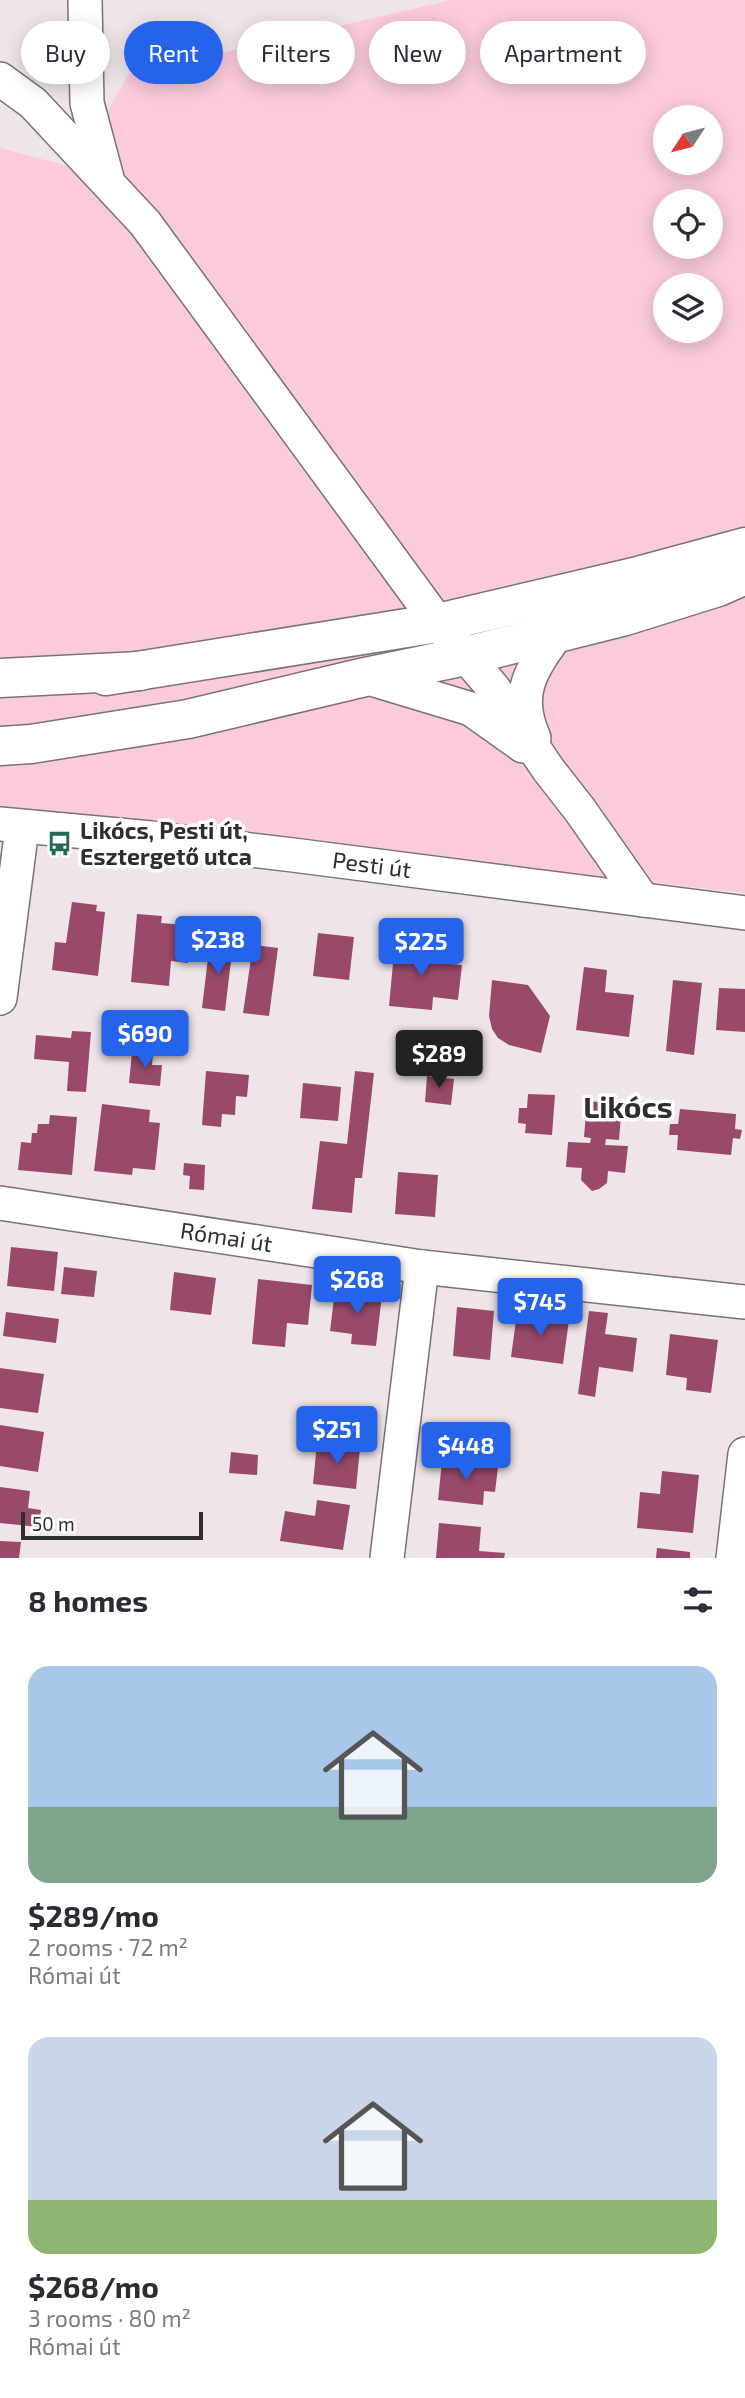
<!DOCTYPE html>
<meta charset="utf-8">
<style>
body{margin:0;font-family:"Exo 2",sans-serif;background:#f2f2f3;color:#2b2b33;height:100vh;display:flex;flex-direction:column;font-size:26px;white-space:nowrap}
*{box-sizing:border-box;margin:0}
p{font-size:23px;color:#7c7c81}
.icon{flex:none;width:38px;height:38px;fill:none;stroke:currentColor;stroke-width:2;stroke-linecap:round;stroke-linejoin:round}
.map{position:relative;height:1558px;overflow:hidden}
.sheet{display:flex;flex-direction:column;background:#fff;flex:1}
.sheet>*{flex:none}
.guide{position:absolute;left:21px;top:21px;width:704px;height:63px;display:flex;gap:14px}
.needle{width:46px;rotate:234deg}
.fabs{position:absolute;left:653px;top:105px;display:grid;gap:14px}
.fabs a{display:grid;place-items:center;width:70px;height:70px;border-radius:50%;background:#fff;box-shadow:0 4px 18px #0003;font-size:35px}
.scale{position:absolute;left:21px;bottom:18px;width:182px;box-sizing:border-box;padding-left:7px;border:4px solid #312d2f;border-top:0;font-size:19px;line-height:24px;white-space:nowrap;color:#312d2f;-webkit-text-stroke:5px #fff;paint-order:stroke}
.price{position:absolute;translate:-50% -60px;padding:0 16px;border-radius:7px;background:#2563eb;color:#fff;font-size:23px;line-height:46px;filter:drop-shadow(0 2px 4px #0008)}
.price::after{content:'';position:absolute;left:50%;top:42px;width:21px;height:16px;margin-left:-10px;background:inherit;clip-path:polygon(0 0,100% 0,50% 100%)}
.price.current{background:#222;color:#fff}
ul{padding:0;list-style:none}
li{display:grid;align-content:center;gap:14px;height:371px;padding:0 28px}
li span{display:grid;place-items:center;height:217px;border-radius:21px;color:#555}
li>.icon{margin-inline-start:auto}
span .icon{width:126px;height:126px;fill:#fffc;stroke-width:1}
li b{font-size:30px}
h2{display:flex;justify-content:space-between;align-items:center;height:84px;padding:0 28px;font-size:30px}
.pill{padding:0 24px;border-radius:32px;background:#fff;box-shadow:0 4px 18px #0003;font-size:24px;line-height:63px}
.pill.current{background:#2563eb;color:#fff}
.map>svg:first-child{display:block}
.green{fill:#fbcadb;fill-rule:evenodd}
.building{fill:#994a6a}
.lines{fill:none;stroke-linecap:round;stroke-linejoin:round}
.minor-casing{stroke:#7b7275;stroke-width:36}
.major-casing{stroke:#7b7275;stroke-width:41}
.highway-casing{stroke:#7b7275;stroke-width:41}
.minor{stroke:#fff;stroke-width:33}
.major{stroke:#fff;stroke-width:38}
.highway{stroke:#fff;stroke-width:38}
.labels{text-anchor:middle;stroke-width:7;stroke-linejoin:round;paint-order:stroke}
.poi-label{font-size:23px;font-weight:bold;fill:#312d2f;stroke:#fff;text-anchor:start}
.street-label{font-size:23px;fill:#312d2f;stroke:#fff}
.district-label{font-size:30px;font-weight:bold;fill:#312d2f;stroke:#fff}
</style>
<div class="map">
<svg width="745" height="1558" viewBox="0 0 745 1558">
<rect width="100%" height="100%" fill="#efe5e9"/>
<!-- green -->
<path class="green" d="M452 0H745V893L100 818 0 812V148L75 168 129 74ZM665 117H710V163H665ZM665 201H710V247H665ZM665 285H710V331H665Z"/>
<!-- building -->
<g class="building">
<path d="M72 902 97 905 96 911 105 912 98 976 52 970 55 942 66 943Z"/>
<path d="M137 914 162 916 161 923 185 925 186 921H190L196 927 194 932H191L188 963 171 961 169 986 131 982Z"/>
<path d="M318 933 354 937 349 980 313 976Z"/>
<path d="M210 941 233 944 225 1011 202 1008Z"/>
<path d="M395 942 432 946 430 962 462 965 458 1000 433 997 432 1010 389 1006Z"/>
<path d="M253 945 278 948 269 1016 243 1013Z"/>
<path d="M584 967 607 970 605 992 634 995 629 1037 576 1030Z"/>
<path d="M492 980 528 985 550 1016 541 1053 509 1045 498 1038 492 1029 489 1016Z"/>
<path d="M673 980 702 983 694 1055 666 1051Z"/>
<path d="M719 988 745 989V1032L716 1030Z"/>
<path d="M72 1031 91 1032 86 1092 67 1091 69 1062 34 1059 36 1035 71 1038Z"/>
<path d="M132 1052 153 1054 152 1065H162L160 1086 129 1083Z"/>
<path d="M206 1071 249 1075 247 1097 236 1096 235 1115 222 1114 221 1127 202 1125Z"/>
<path d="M355 1071 374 1073 362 1178H355L352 1213 312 1209 320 1141 347 1144Z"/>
<path d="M427 1076 454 1079 451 1105 425 1102Z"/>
<path d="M303 1083 341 1087 338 1121 300 1118Z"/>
<path d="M528 1094 555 1095 552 1135 525 1133 526 1124 518 1123 519 1108H527Z"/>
<path d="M587 1101 622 1104 619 1140 606 1139 605 1145 628 1146 625 1173 608 1171 607 1183 599 1189 592 1191 581 1180 582 1168 566 1167 568 1142 590 1143 591 1138 584 1137Z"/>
<path d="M102 1104 150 1110 149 1122 160 1123 155 1170 133 1168 132 1175 94 1171Z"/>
<path d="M680 1109 736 1114 735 1129 742 1130 740 1139 733 1138 731 1155 677 1150 678 1135H669L670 1124H678Z"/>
<path d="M50 1115 77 1117 72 1175 18 1170 21 1142 31 1143 32 1133H37L38 1124H49Z"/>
<path d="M184 1163 205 1165 204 1190 189 1189 190 1176 183 1175Z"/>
<path d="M398 1172 438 1175 435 1217 395 1214Z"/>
<path d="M11 1247 58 1252 54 1291 7 1286Z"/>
<path d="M64 1267 97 1271 94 1297 61 1294Z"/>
<path d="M174 1272 216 1278 211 1315 170 1310Z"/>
<path d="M258 1279 312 1285 308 1325 287 1323 285 1347 252 1344Z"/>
<path d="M335 1290 382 1295 376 1346 351 1344 352 1334 330 1331Z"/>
<path d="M457 1307 494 1311 490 1360 453 1356Z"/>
<path d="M589 1311 608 1313 605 1334 637 1338 633 1372 599 1367 595 1397 578 1394Z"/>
<path d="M6 1312 59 1319 56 1343 3 1336Z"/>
<path d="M517 1313 569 1320 563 1364 511 1357Z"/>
<path d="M670 1334 718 1340 711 1393 686 1390 687 1378 666 1375Z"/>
<path d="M0 1368 44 1374 38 1413 0 1408Z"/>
<path d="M0 1425 44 1432 38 1472 0 1466Z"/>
<path d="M317 1443 360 1448 356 1489 313 1484Z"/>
<path d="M231 1452 258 1455 257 1475 229 1473Z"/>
<path d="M442 1461 498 1467 495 1492 484 1491 483 1505 438 1500Z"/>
<path d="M662 1471 699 1475 693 1533 637 1528 640 1492 660 1494Z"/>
<path d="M0 1487 30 1491 28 1508 41 1510 39 1527 0 1523Z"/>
<path d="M317 1500 350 1505 343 1550 280 1541 285 1511 315 1516Z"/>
<path d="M439 1523 481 1527 479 1551 505 1553 504 1558H436Z"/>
<path d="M0 1541 21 1542 19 1558H0Z"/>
<path d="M657 1548 690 1552V1558H656Z"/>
</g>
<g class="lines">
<defs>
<g id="minor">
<path d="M85 0 87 103 107 178"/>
<path d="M0 79 33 103 145 223 438 623 494 689 548 769 580 810 643 900"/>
<path d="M365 677 471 709 523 746"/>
<path d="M534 738C514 694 531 670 556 635"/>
<path id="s1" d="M0 824 151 838 293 855 745 913"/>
<path d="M0 998 22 828"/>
<path id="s2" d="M0 1203 422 1267 745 1302"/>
<path d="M387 1558 422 1267"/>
<path d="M733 1558 745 1454"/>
</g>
<g id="major">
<path d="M106 676 438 623 634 577 745 547"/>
<path d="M0 746 31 744 188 719 365 677 466 656 625 616 718 587 745 575"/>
</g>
<path id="highway" d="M0 678 140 671"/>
</defs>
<!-- minor casing -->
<use href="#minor" class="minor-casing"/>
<!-- major casing -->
<use href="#major" class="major-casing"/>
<!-- highway casing -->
<use href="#highway" class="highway-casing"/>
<!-- minor -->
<use href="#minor" class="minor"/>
<!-- major -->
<use href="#major" class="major"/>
<!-- highway -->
<use href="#highway" class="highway"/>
</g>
<!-- icons -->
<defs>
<symbol id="bus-bare" viewBox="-9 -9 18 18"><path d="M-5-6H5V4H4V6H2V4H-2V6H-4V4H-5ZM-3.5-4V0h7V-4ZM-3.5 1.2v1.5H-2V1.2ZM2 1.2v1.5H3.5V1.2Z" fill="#236758" stroke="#fff" stroke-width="2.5" paint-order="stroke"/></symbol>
</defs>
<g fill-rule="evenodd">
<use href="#bus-bare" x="42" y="826" width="35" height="35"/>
</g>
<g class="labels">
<!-- poi labels -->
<g class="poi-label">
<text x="80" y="839">Likócs, Pesti út,<tspan x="80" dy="26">Esztergető utca</tspan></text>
</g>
<!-- street labels -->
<g class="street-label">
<text dy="8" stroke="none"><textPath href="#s1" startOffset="374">Pesti út</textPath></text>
<text dy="8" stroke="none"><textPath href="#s2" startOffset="229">Római út</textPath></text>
</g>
<!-- district labels -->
<g class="district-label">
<text x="628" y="1118">Likócs</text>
</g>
</g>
</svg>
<div class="fabs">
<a><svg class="needle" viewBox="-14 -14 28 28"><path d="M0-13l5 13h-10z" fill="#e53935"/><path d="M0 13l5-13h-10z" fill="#7c7c81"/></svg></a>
<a><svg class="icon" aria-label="locate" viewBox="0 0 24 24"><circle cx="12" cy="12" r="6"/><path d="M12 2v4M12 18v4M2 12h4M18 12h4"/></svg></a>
<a><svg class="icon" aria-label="layers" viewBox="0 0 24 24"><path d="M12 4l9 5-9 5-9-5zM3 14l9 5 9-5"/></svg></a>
</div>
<div class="scale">50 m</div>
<b class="price" style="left:218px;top:976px">$238</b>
<b class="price" style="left:421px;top:978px">$225</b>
<b class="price" style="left:145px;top:1070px">$690</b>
<b class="price current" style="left:439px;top:1090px">$289</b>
<b class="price" style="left:357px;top:1316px">$268</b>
<b class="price" style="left:540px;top:1338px">$745</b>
<b class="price" style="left:337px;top:1466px">$251</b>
<b class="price" style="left:466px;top:1482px">$448</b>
<div class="guide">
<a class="pill">Buy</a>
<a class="pill current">Rent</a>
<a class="pill">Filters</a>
<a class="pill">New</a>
<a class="pill">Apartment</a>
</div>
</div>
<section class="sheet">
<h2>8 homes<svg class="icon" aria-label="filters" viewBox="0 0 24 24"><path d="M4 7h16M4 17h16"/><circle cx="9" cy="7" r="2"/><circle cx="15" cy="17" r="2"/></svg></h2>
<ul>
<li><span style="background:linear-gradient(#a9c7e8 65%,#7fa58c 0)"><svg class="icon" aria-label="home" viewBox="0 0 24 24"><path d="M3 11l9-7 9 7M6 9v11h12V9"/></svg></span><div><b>$289/mo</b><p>2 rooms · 72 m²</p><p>Római út</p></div></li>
<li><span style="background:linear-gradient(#c9d6e8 75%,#8fb573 0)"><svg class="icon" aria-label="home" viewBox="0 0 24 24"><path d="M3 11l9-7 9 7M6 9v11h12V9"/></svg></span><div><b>$268/mo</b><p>3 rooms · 80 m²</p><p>Római út</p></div></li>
</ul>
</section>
